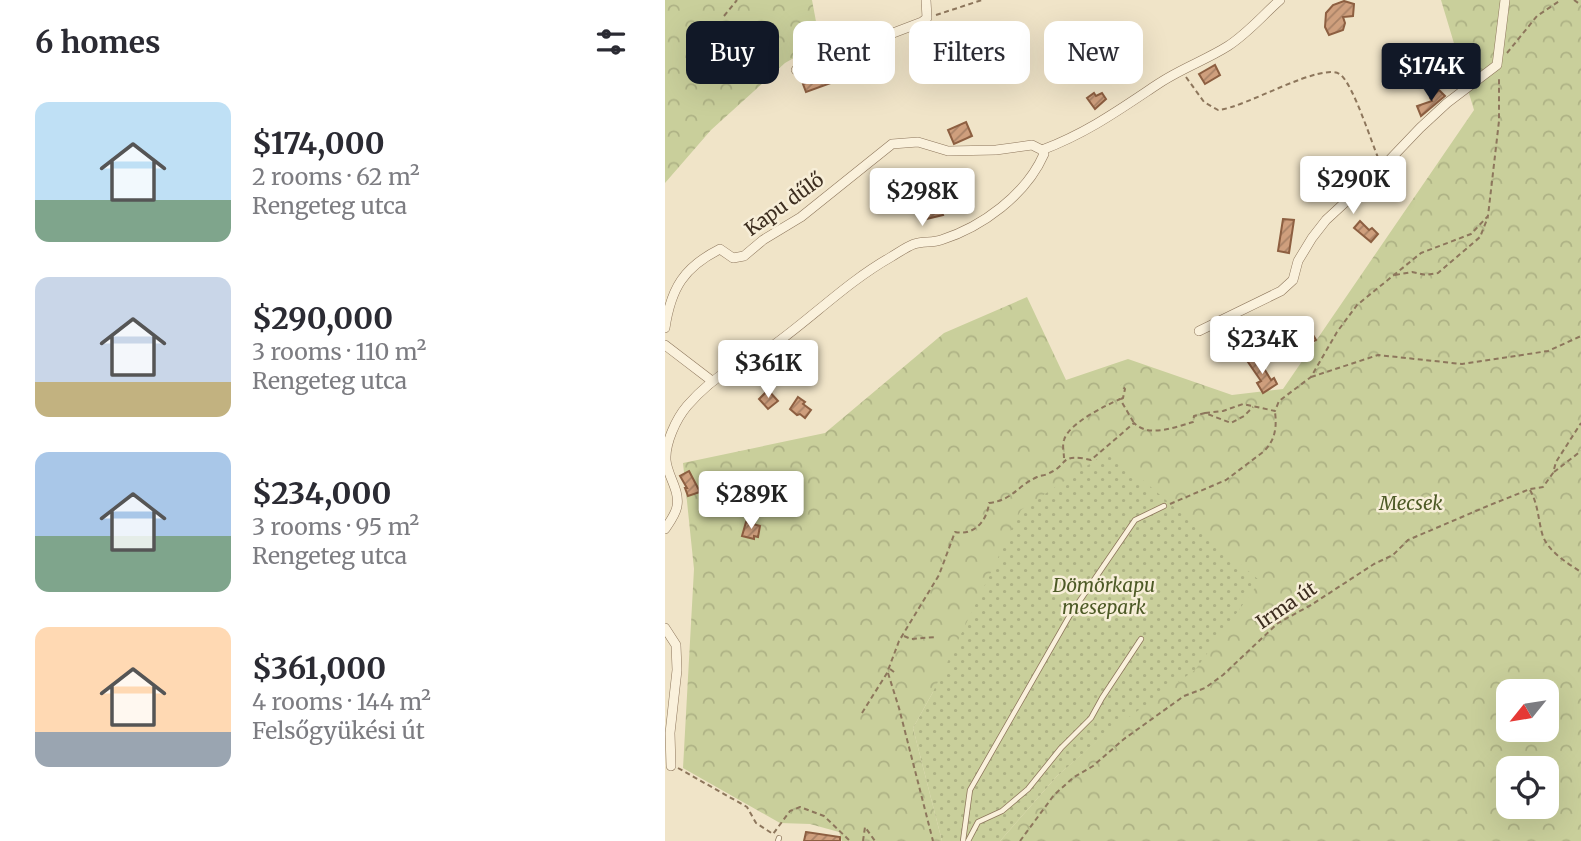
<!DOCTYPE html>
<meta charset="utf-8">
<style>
body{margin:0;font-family:Merriweather,serif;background:#f7f7f7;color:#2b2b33;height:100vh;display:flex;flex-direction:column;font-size:26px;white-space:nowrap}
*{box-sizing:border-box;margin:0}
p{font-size:23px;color:#7c7c81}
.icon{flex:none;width:38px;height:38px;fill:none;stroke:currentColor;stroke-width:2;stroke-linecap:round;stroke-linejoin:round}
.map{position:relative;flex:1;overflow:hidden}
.drawer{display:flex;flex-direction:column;background:#fff;width:665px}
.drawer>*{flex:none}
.top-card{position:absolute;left:21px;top:21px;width:665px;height:63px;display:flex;gap:14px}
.needle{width:46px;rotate:240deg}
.fabs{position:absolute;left:831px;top:679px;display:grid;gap:14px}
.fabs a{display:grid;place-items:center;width:63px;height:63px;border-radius:14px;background:#fff;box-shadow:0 7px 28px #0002;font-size:35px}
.price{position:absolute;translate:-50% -60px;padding:0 16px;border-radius:7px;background:#fff;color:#222;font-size:23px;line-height:46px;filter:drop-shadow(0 2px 4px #0008)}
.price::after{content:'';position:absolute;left:50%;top:42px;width:21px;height:16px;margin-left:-10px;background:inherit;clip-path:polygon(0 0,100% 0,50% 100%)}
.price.selected{background:#111827;color:#fff}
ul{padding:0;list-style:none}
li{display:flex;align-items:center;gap:21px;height:175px;padding:0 35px}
li span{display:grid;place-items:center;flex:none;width:196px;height:140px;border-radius:14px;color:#555}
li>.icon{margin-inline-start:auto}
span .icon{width:84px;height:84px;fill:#fffc;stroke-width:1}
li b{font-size:30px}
h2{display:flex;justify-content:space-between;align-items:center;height:84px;padding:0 35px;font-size:30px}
.chip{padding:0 24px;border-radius:14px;background:#fff;box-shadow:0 7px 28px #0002;font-size:24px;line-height:63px}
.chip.selected{background:#111827;color:#fff}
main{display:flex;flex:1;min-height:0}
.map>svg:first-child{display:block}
.forest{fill:url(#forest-crowns);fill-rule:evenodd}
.park{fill:url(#park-dots)}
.building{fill:url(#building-hatch);stroke:#8d5f41;stroke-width:2}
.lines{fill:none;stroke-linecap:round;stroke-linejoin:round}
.service-casing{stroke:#8d765c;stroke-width:6}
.minor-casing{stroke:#8d765c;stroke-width:10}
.path{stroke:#8d765c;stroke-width:2;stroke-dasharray:5 3.5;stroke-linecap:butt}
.service{stroke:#faf1dc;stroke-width:4.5}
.minor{stroke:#faf1dc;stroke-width:9}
.labels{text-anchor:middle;stroke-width:5;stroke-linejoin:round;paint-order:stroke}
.street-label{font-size:19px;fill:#3d2e20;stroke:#f7eed8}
.park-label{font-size:19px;font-style:italic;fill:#4d5a26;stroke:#f7eed8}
</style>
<main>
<section class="drawer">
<h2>6 homes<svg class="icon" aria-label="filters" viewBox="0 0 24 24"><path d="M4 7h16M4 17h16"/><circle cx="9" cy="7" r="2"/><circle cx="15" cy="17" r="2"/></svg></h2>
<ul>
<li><span style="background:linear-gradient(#bfe0f5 70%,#7fa58c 0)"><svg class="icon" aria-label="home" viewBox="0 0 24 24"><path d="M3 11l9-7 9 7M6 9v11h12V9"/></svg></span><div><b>$174,000</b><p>2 rooms · 62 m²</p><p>Rengeteg utca</p></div></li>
<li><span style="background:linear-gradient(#c9d6e8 75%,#c2b280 0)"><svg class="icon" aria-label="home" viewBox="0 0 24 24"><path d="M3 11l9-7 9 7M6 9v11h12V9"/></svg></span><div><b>$290,000</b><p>3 rooms · 110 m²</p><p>Rengeteg utca</p></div></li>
<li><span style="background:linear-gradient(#a9c7e8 60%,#7fa58c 0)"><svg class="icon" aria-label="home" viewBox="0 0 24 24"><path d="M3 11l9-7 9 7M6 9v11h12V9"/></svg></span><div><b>$234,000</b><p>3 rooms · 95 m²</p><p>Rengeteg utca</p></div></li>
<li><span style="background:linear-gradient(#ffd9b3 75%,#9aa5b1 0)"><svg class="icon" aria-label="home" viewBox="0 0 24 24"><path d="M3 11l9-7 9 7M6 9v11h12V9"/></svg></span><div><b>$361,000</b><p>4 rooms · 144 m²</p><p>Felsőgyükési út</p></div></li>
</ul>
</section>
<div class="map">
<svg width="916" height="841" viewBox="0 0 916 841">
<defs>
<pattern id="forest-crowns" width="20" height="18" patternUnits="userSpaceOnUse" patternTransform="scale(1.75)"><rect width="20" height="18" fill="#c9cf9b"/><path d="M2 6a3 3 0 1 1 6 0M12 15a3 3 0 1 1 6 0" fill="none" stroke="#aeb285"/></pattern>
<pattern id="park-dots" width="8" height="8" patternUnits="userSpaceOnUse" patternTransform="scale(1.75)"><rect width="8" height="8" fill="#c9cf9b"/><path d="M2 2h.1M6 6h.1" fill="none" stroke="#aeb285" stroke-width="1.8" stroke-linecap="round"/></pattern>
<pattern id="building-hatch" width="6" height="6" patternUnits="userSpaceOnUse" patternTransform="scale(1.75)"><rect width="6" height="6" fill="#cf9f7d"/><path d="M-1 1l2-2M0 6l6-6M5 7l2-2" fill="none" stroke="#a98266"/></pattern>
</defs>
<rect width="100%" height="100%" fill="#f0e4c8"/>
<!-- forest -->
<g class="forest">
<path d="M0 0H147L155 43 120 63 46 130 0 183Z"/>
<path d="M776 0H916V841H335L392 776 442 732 268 692 248 728 277 841H177L174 832 145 824 115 823 18 768 29 569 18 463 160 433 279 333 362 297 401 380 463 359 567 395 618 389 809 110ZM844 691H882V730H844ZM844 768H882V807H844Z"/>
</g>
<!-- park -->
<path class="park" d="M444 451 595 581 530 670 443 732 392 776 335 841H277L248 728 268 692 356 510Z"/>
<!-- building -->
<g class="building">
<path d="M679 1 689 4 688 16 678 17 680 23 678 30 664 35 660 27 661 13 668 5Z"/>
<path d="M550 65 555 75 540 84 534 74Z"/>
<path d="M152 74 154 79 163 75 166 83 141 92 138 84 147 81 145 77Z"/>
<path d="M774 90 780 96 756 116 752 106 767 101 765 98Z"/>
<path d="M429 93 431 96 437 93 441 99 430 109 422 98Z"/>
<path d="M301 122 307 136 289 144 283 130Z"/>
<path d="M268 201 270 204 273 203 278 215 257 220 252 207Z"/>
<path d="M618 219 629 220 624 253 613 251Z"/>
<path d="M695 221 704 230 707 228 713 234 706 242 689 228Z"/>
<path d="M636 320 639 327 642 325 651 340 639 347 626 326Z"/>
<path d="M592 357 606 380 609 378 612 384 598 393 592 383 596 381 583 362Z"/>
<path d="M103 390 113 401 103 409 94 399Z"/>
<path d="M133 397 140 402 138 404 146 410 140 418 135 414 132 415 125 409Z"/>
<path d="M24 471 35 492 23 496 20 488H22L15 476Z"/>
<path d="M81 522 95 526 93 537 89 536V539L77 536Z"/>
<path d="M141 832 175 837V841H139Z"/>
</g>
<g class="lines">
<defs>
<g id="service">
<path d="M113 841 114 838"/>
<path d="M298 841 305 790 405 615 470 520 499 506"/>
<path d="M303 841 313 822 337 811 363 789 396 748 426 718 437 698 476 639"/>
</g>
<g id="minor">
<path d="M131 70 257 22 262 18 261 0"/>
<path d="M0 328C6 288 19 267 55 249L68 258 79 256 98 240 136 217 227 144 253 142 283 151 331 150 367 145 377 150"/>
<path d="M534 331 616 291 628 280 633 261 647 238 661 220 713 172 755 128 782 103 832 65 840 0"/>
<path d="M0 345 47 381"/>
<path d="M0 529C4 523 11 514 12 506 15 490 2 475 1 460 0 443 11 419 22 406 35 391 53 376 70 366 79 360 90 358 99 352 143 322 180 283 226 257 233 253 241 247 249 244 258 241 267 243 276 240 317 227 361 195 379 154L377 150C422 133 454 110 493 84 515 69 541 60 563 46 583 33 598 15 615 0"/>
<path d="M0 628 11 645 12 670 5 733 6 766"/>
</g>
</defs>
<!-- service casing -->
<use href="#service" class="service-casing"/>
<!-- minor casing -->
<use href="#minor" class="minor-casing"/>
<!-- path -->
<g class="path">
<path d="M909 0 916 5"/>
<path d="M271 15 317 0"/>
<path d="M59 16 72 0"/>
<path d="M842 53 872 16 896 0"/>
<path d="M521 77 539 102 553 110C581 108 658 60 676 75 689 87 706 141 714 160"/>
<path d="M730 275 747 272 761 275 773 273 815 237 823 217"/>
<path d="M646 377 713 355 797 364 883 351 916 336"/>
<path d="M456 399 458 398 460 389 456 385"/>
<path d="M540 413 558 411 578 404 610 411 614 401 646 377 672 332 692 305 756 253 806 234 823 216 834 121V76"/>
<path d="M399 458C399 453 397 445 399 440 404 423 440 406 455 399L469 423"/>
<path d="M889 472 916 451"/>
<path d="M865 490C873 504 873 518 877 533 881 550 902 563 916 572"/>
<path d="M505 504 561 480 598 452C610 441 612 428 610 412"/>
<path d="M239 636 246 639 271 637"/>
<path d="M225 669 229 672 231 670"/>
<path d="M223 673 234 708 268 841"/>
<path d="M197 713 222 673 234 641 274 575 290 532C309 536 322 521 324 503 348 500 352 486 372 477 375 475 379 476 382 474 404 466 393 452 426 460L469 423C484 438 510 427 528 422L529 416 540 413 566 423 579 416 588 407"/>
<path d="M13 768 82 807 91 823 108 834 125 811 135 807 159 816 185 841"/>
<path d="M198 841 200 827 210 841"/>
<path d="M355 841 389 795 409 777 428 766 459 739 519 696 540 688 558 675 613 623 646 605 709 564 728 555 743 540 825 505 865 489 878 487 888 473 891 462 916 423"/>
</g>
<!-- service -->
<use href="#service" class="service"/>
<!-- minor -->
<use href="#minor" class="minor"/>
</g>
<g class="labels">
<!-- street labels -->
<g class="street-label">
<text transform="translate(119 204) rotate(-36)" y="7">Kapu dűlő</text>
<text transform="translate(621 605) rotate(-34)" y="7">Irma út</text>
</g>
<!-- park labels -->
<g class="park-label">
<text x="746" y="510">Mecsek</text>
<text x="439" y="592">Dömörkapu<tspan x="439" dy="22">mesepark</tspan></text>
</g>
</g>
</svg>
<div class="fabs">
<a><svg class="needle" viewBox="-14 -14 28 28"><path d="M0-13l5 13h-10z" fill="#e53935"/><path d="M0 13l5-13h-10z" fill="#7c7c81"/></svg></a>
<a><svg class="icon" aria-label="locate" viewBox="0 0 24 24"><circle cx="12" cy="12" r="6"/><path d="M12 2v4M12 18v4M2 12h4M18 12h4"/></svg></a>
</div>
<b class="price selected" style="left:766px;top:103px">$174K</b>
<b class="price" style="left:688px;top:216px">$290K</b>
<b class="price" style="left:257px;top:228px">$298K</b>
<b class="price" style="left:597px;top:376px">$234K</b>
<b class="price" style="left:103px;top:400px">$361K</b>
<b class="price" style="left:86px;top:531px">$289K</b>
<div class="top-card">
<a class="chip selected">Buy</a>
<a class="chip">Rent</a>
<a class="chip">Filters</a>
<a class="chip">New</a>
</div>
</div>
</main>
